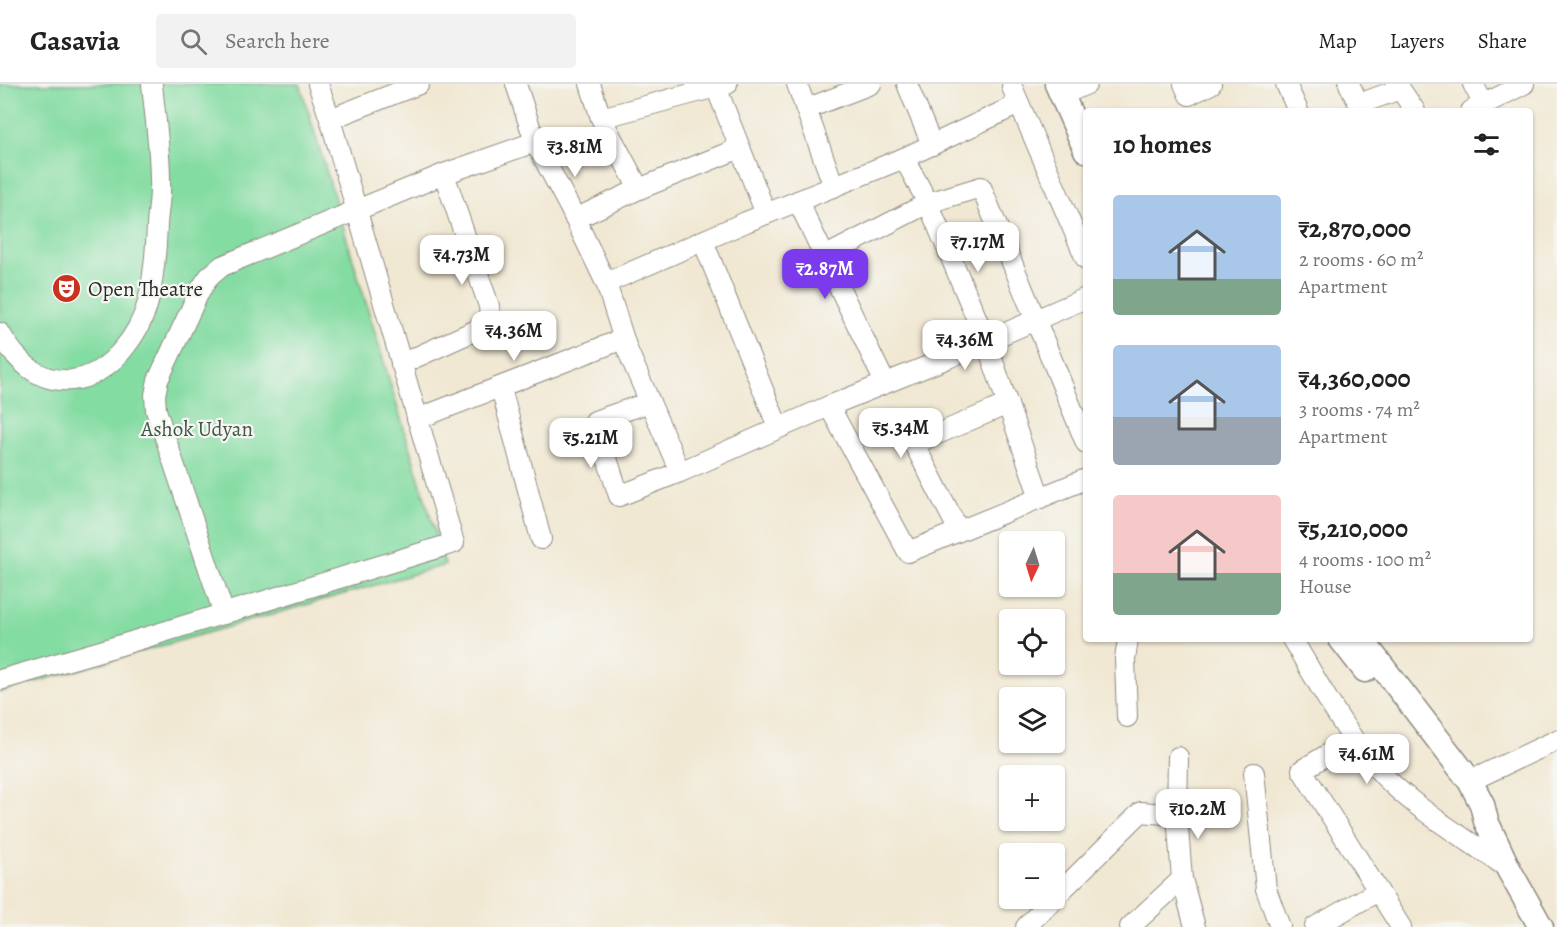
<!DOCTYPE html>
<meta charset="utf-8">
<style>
body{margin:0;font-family:Alegreya,serif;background:#f2f2f2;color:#222;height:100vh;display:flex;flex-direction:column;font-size:22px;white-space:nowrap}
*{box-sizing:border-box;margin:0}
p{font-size:20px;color:#767676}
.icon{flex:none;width:33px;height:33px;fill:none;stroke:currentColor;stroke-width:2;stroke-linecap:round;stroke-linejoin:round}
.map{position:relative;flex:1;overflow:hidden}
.drawer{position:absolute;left:1083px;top:24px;width:450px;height:534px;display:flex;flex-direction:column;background:#fff;border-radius:6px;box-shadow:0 2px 4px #0004}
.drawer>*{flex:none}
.needle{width:39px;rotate:184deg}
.buttons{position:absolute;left:999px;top:447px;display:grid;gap:12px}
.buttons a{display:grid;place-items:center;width:66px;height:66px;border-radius:6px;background:#fff;box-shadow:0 2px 4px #0004;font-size:30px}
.price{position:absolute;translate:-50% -51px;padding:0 14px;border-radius:12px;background:#fff;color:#222;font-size:20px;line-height:39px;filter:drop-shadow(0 2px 3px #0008)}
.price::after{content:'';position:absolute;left:50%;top:36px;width:18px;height:14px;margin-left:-9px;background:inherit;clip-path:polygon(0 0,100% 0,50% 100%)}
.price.selected{background:#7c3aed;color:#fff}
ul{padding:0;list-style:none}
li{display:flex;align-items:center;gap:18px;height:150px;padding:0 30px}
li span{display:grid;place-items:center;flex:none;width:168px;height:120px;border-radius:6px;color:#555}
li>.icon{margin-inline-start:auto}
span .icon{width:72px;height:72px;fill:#fffc;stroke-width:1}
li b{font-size:26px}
h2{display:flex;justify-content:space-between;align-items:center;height:72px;padding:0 30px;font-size:26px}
header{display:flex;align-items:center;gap:36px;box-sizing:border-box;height:84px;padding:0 30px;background:#fff;border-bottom:2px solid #e0e0e0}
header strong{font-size:28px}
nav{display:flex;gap:33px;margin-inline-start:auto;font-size:21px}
.search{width:420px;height:54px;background:#f2f2f2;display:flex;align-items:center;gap:15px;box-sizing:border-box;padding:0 21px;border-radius:6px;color:#767676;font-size:22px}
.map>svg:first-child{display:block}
.green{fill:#83dca1;stroke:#578466;stroke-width:1.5}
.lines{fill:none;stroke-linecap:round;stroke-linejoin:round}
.minor-casing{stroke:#8e8a7f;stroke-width:22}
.major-casing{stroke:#8e8a7f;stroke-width:27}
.minor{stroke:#fff;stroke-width:20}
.major{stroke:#fff;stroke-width:24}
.labels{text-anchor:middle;stroke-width:4.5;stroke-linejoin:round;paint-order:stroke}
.poi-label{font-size:21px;fill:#2b2b2b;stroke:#f6f6f2;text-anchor:start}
.park-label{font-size:21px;fill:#415748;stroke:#f6f6f2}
</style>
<header>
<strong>Casavia</strong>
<div class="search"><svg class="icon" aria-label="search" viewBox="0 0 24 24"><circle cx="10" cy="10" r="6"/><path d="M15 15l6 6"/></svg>Search here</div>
<nav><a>Map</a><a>Layers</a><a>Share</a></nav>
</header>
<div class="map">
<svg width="1557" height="843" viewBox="0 0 1557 843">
<rect width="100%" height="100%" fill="#f6f6f2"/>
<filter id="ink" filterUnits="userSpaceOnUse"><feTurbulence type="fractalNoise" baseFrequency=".0167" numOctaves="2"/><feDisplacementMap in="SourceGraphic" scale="12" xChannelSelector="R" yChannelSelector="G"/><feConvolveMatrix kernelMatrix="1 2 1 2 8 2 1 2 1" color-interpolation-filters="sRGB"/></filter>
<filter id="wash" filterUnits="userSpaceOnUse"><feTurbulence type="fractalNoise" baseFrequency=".008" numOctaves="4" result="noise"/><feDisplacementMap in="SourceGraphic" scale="24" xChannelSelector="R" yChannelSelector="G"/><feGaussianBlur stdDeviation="1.35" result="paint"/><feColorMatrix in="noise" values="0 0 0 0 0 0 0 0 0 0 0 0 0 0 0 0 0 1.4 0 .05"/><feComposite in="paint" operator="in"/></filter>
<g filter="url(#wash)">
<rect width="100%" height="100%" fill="#f1e8d3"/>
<!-- green -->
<path class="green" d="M0 0H300L445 481 0 608Z"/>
</g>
<g filter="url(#ink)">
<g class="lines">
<defs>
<g id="minor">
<path d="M318 0 330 35"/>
<path d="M516 0 535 58 569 122 606 199"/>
<path d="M590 0 601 34 727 0"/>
<path d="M797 0 834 103"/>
<path d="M907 0 932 61"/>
<path d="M1184 0 1189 11 1211 0"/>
<path d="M1286 0 1298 27"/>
<path d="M1349 0 1359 20 1400 5"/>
<path d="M1397 0 1415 27"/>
<path d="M1473 0 1484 21"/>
<path d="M716 3 766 130"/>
<path d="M1012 3 1086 175"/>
<path d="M1062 11 1087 0"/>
<path d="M1019 20 904 74 746 138 606 199 627 265 680 388 829 322 908 468 1086 395"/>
<path d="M806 25 871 0"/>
<path d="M1471 27 1524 0"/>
<path d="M904 74 928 119 981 103 1086 359"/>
<path d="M639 105 740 64"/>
<path d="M798 117 885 299"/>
<path d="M575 135 639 105 601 34"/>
<path d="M703 157 778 343"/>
<path d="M824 173 928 119 986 257 1040 414"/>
<path d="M0 249C16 276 37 299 72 296 109 292 139 252 148 218 154 193 156 167 157 141 158 126 161 111 160 96 160 64 155 32 152 0"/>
<path d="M401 280 483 243 490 235 489 222 444 90"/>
<path d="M501 304 541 455"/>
<path d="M650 318 595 337 619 412 680 388"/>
<path d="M829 322 948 274 1086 214"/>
<path d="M417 335 623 255"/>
<path d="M959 447 914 360 1008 320"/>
<path d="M224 530 156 326 155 311 158 296 200 206 209 193 222 182 444 90 535 58"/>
<path d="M1292 555C1320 601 1346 653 1384 692 1419 728 1468 756 1509 785"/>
<path d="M0 596 121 561 454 459 330 35 419 0"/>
<path d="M1127 633 1125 575 1128 555"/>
<path d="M1353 655 1302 686 1401 843"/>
<path d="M1178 673 1177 731 1182 795 1195 843"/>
<path d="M1254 689 1266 805 1280 843"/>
<path d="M1470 697 1557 656"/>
<path d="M1054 814 1141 728 1177 731"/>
<path d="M1026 843 1054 814"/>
<path d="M1130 843 1182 795"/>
<path d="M1315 843 1378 807"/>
</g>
<g id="major">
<path d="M1057 0 1086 66"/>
<path d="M1341 555 1365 586"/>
<path d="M1361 555 1470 697 1482 720 1486 737 1509 786 1541 843"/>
</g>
</defs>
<!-- minor casing -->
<use href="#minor" class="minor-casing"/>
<!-- major casing -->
<use href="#major" class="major-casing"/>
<!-- minor -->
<use href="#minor" class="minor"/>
<!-- major -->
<use href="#major" class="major"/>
</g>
</g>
<!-- icons -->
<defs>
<symbol id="theatre-disc" viewBox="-11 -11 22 22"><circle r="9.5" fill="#c8321e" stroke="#f6f6f2"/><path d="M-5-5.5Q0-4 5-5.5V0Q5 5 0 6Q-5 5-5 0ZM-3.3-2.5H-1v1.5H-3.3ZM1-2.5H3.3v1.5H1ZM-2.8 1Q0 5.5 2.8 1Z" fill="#fff"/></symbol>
</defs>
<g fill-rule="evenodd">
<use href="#theatre-disc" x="50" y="188" width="33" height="33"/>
</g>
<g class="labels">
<!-- poi labels -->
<g class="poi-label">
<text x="88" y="212">Open Theatre</text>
</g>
<!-- park labels -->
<g class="park-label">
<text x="197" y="352">Ashok Udyan</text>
</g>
</g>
</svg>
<div class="buttons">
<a><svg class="needle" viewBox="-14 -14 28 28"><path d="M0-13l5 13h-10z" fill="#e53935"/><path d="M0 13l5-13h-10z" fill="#767676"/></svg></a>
<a><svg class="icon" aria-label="locate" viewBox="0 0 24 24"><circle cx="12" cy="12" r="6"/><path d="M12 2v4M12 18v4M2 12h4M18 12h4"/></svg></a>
<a><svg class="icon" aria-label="layers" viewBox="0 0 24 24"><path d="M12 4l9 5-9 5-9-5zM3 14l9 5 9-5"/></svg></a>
<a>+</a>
<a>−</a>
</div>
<b class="price" style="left:575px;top:94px">₹3.81M</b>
<b class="price" style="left:978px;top:189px">₹7.17M</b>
<b class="price" style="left:462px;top:202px">₹4.73M</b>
<b class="price selected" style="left:825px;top:216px">₹2.87M</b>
<b class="price" style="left:514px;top:278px">₹4.36M</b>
<b class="price" style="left:965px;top:287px">₹4.36M</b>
<b class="price" style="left:901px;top:375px">₹5.34M</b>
<b class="price" style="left:591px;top:385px">₹5.21M</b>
<b class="price" style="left:1367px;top:701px">₹4.61M</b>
<b class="price" style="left:1198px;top:756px">₹10.2M</b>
<section class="drawer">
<h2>10 homes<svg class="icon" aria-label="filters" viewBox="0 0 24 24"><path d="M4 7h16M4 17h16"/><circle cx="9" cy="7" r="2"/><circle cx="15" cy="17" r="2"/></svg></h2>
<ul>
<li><span style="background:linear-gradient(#a9c7e8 70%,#7fa58c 0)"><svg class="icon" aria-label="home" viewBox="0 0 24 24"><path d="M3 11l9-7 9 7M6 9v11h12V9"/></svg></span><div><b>₹2,870,000</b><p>2 rooms · 60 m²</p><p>Apartment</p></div></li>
<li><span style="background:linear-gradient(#a9c7e8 60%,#9aa5b1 0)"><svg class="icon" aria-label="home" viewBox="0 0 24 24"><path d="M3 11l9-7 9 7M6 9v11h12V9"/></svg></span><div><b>₹4,360,000</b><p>3 rooms · 74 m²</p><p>Apartment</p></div></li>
<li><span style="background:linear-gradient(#f6c9c9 65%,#7fa58c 0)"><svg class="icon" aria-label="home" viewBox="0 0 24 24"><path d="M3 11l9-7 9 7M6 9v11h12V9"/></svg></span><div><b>₹5,210,000</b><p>4 rooms · 100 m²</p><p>House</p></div></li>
</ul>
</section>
</div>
